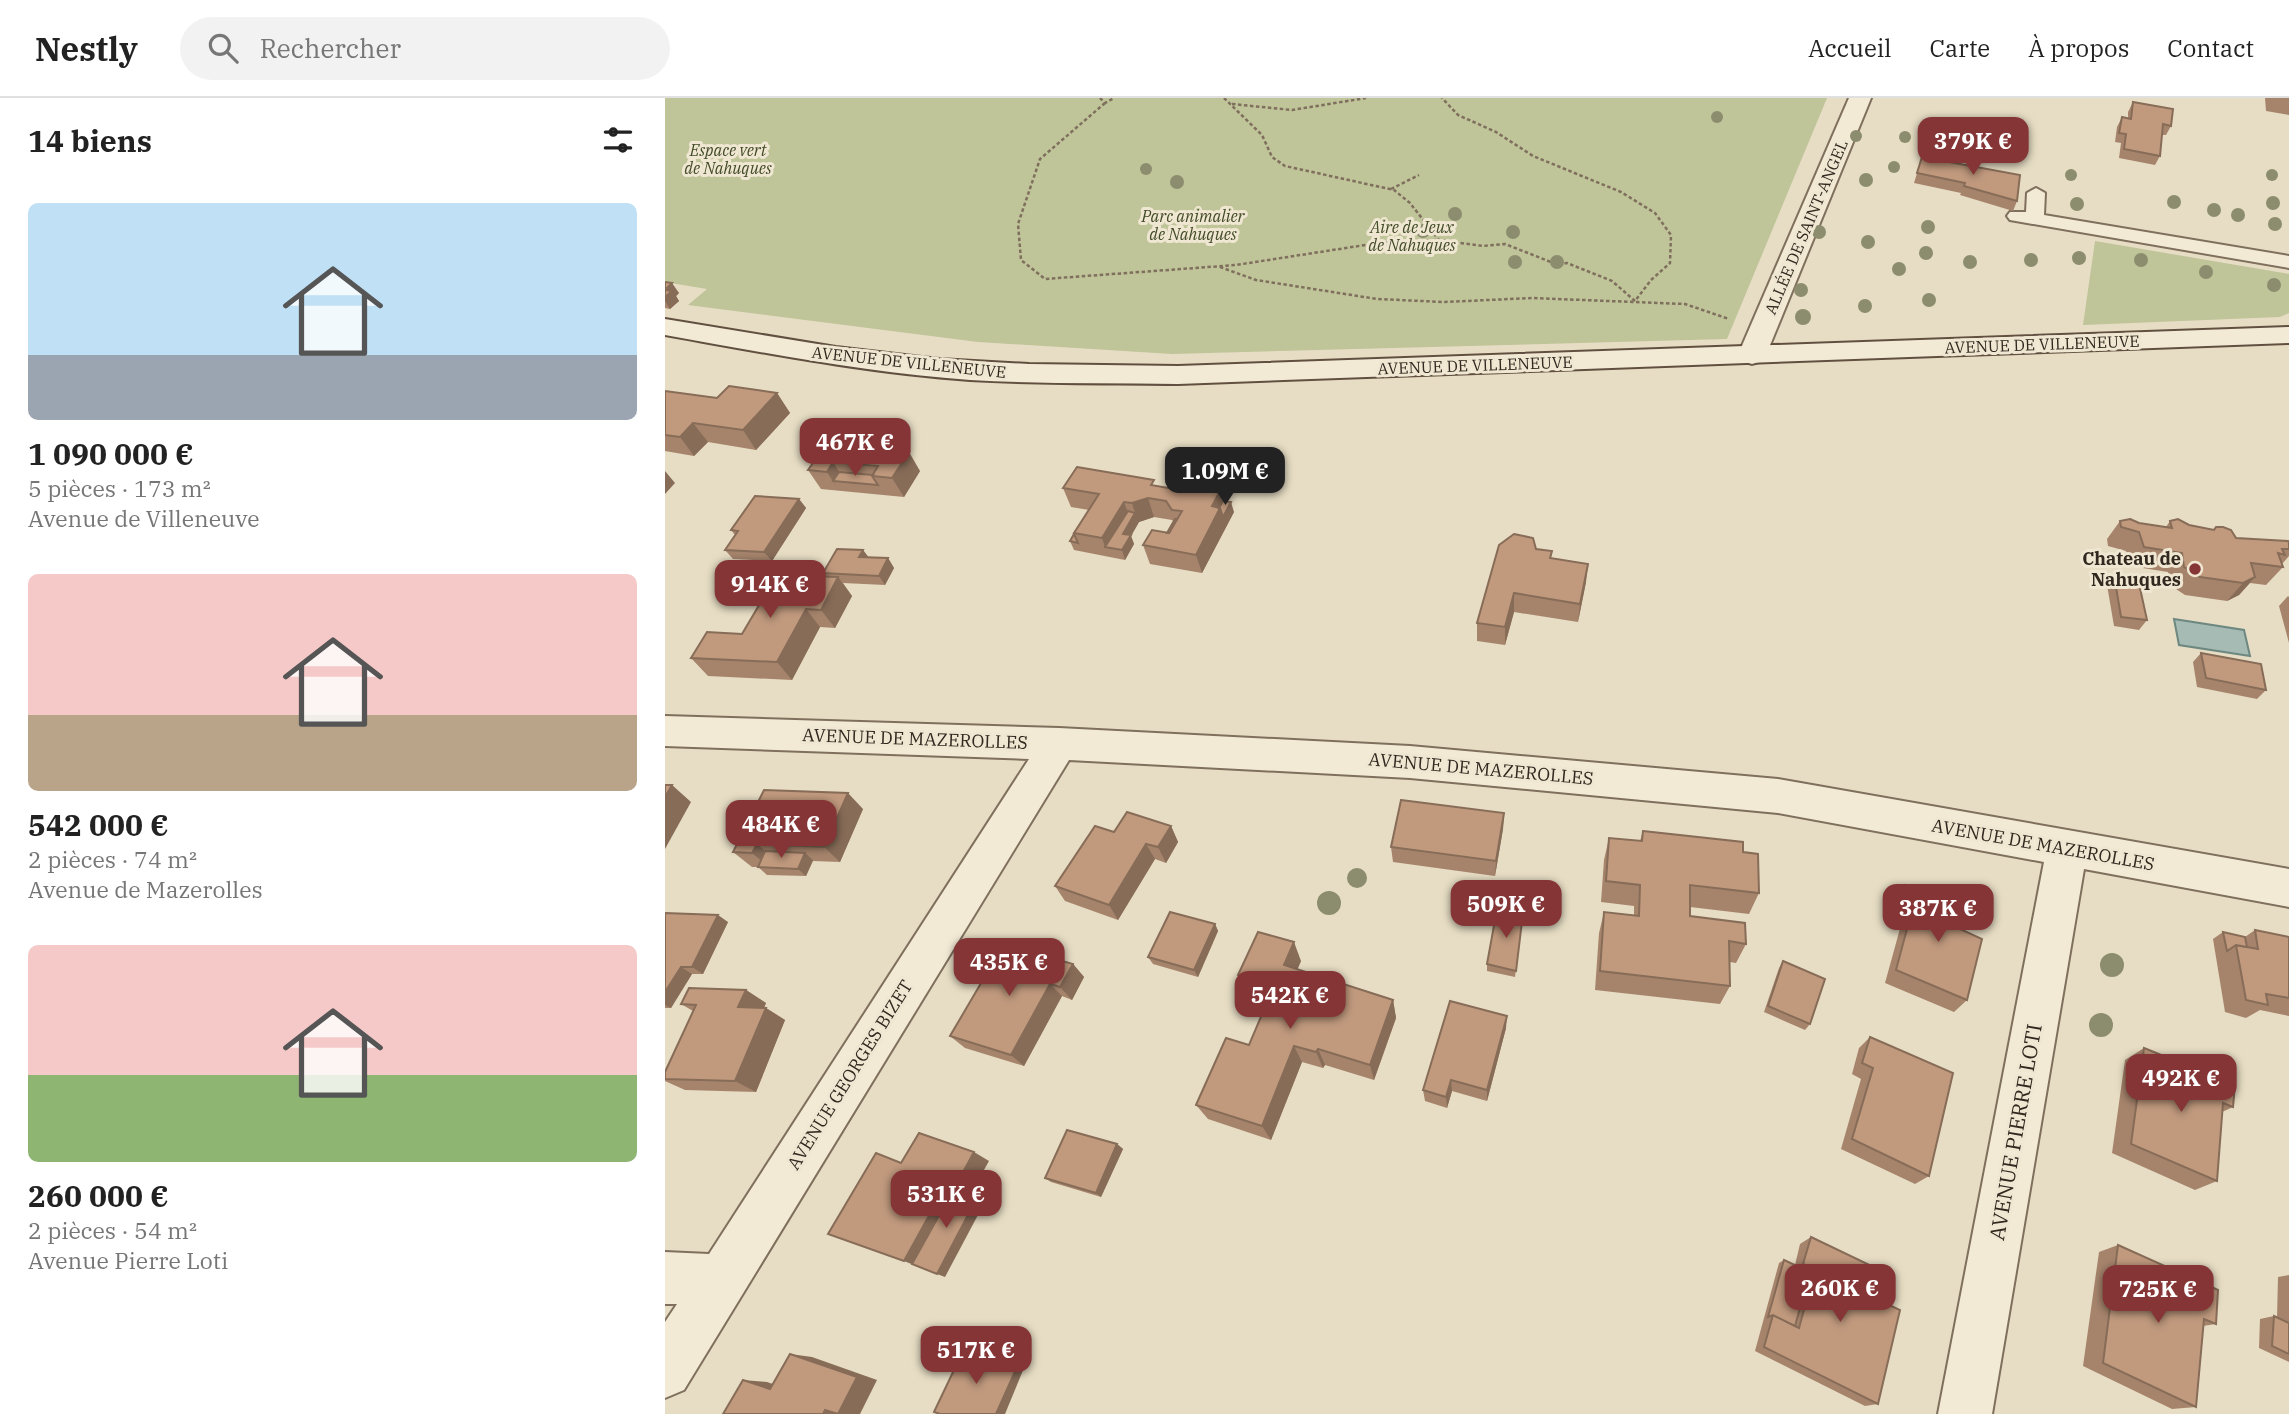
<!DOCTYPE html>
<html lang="fr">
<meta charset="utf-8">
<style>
body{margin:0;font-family:"IBM Plex Serif",serif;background:#f2f2f2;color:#222;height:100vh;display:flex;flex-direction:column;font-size:26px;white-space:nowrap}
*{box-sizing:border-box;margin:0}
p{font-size:23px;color:#767676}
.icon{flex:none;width:38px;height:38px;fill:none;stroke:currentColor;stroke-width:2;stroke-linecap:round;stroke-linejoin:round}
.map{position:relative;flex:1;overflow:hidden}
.sheet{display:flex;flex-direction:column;background:#fff;width:665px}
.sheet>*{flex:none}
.price{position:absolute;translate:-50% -60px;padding:0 16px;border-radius:14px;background:#863536;color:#fff;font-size:23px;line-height:46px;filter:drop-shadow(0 2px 4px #0008)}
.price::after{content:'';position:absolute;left:50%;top:42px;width:21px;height:16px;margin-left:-10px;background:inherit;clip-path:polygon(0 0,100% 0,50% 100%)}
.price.selected{background:#222;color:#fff}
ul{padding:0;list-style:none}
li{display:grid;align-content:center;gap:14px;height:371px;padding:0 28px}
li span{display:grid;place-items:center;height:217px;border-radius:10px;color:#555}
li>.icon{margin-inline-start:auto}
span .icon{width:126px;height:126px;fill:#fffc;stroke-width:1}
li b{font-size:30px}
h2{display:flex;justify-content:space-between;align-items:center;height:84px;padding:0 28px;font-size:30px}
header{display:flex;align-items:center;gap:42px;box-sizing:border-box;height:98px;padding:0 35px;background:#fff;border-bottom:2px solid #e0e0e0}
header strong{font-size:33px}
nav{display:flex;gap:38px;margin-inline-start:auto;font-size:24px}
.search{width:490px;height:63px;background:#f2f2f2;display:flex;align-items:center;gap:18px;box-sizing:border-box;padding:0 24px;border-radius:38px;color:#767676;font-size:26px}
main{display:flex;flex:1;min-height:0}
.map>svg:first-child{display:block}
.green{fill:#bfc499}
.water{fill:#a5bbb4;stroke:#6d8881;stroke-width:2}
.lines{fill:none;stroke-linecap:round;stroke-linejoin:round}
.lane-casing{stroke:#7f6f5d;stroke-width:4}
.street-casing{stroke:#7f6f5d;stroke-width:4}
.secondary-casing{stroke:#615040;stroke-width:4}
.path{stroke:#7f6f5d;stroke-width:2.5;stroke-dasharray:3.5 2.5;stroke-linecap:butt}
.lane{fill:#f3ead6;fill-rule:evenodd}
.street{fill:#f3ead6;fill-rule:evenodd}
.secondary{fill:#f3ead6;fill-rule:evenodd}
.tree{fill:#8c8d6e}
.wall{fill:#a6846c}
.shaded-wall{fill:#876c58}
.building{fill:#c19a7e;stroke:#876c58;stroke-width:2}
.poi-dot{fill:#863536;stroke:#f0e7d2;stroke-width:2.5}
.labels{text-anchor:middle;stroke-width:6;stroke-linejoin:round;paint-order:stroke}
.far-park-label{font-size:16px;font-style:italic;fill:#424b28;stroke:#f0e7d2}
.far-street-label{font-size:16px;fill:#31281f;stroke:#f0e7d2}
.poi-label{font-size:18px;font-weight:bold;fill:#31281f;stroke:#f0e7d2;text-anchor:end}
.street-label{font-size:18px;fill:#31281f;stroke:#f0e7d2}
.near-street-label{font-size:21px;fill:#31281f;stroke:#f0e7d2}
</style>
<header>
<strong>Nestly</strong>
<div class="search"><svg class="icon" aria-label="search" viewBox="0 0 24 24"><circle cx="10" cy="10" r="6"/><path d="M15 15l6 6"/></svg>Rechercher</div>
<nav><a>Accueil</a><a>Carte</a><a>À propos</a><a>Contact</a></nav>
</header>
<main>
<section class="sheet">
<h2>14 biens<svg class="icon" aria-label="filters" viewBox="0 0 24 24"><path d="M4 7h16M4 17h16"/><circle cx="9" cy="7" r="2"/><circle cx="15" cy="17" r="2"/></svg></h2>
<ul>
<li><span style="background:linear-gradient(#bfe0f5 70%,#9aa5b1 0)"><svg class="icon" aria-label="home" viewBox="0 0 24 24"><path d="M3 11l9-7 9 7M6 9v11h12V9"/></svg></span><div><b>1 090 000 €</b><p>5 pièces · 173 m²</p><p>Avenue de Villeneuve</p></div></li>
<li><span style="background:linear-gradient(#f6c9c9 65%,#b9a48a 0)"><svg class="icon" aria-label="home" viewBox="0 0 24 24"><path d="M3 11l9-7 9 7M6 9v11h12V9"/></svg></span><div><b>542 000 €</b><p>2 pièces · 74 m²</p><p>Avenue de Mazerolles</p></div></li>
<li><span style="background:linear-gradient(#f6c9c9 60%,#8fb573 0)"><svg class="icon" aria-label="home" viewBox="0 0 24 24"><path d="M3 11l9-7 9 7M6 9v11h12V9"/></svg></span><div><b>260 000 €</b><p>2 pièces · 54 m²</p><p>Avenue Pierre Loti</p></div></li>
</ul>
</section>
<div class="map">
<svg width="1624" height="1316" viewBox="0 0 1624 1316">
<rect width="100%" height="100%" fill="#e7ddc4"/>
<!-- green -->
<g class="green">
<path d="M0 0H1162L1062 241 507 256 313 244 23 207 42 191 6 185 0 188Z"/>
<path d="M1430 143 1624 176V215L1615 219 1418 227Z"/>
</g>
<!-- water -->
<path class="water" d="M1509 521 1579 532 1585 558 1514 547Z"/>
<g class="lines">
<defs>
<path id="lane" d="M1371 90 1380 95 1379 117 1624 158V170L1345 122 1342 118 1345 114H1361L1362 95Z"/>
<g id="street">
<path d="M1184 0H1206L1101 257 1097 263 1087 266 1077 263 1073 257Z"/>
<path d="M0 618 394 630 745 648 1113 681 1624 771V809L1419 771 1327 1316H1273L1379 764 1113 715 745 680 404 662 19 1292 0 1300V1224L12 1206H0V1154L44 1156 364 661 0 648Z"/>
</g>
<path id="secondary" d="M0 221 171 249 274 261 364 266 513 268 1624 229V245L513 286C444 285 375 286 305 282 203 275 101 255 0 237Z"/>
</defs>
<!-- lane casing -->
<use href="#lane" class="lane-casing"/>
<!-- street casing -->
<use href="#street" class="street-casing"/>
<!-- secondary casing -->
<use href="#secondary" class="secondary-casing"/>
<!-- path -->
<g class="path">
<path d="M435 0 440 5 449 0"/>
<path d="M559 0 597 37 607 59 620 68 729 92 745 105 774 142 818 148 840 146 891 166 902 165 947 183 970 203 986 182 1005 165 1006 137 990 115 956 94 868 58 831 34 793 17 777 0"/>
<path d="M440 5 375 61 353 126 356 162 380 181 571 167 713 145 774 142"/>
<path d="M567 6 627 12 701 0"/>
<path d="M726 91 754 77"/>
<path d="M555 169 591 182 712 201 779 204 867 200 1020 206 1064 221"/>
</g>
<!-- lane -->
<use href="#lane" class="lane"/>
<!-- street -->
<use href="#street" class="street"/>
<!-- secondary -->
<use href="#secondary" class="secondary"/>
</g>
<!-- trees -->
<g class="tree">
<circle cx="1052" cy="19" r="6"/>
<circle cx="1298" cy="35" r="6"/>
<circle cx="1191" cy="38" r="6"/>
<circle cx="1240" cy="39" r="6"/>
<circle cx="1262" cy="39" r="6"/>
<circle cx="1333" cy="42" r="6"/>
<circle cx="1314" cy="59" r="6"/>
<circle cx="1229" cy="69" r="6"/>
<circle cx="481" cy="71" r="6"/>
<circle cx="1406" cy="77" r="6"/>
<circle cx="1607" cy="77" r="6"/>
<circle cx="1201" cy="82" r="7"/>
<circle cx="512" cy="84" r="7"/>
<circle cx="1509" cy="104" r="7"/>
<circle cx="1608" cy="105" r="7"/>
<circle cx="1412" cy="106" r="7"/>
<circle cx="1549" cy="112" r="7"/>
<circle cx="790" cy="116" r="7"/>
<circle cx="1573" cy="117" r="7"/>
<circle cx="1610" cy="126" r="7"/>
<circle cx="1263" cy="129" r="7"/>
<circle cx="758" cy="133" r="7"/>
<circle cx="848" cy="134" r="7"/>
<circle cx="1154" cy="134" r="7"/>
<circle cx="1203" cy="144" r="7"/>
<circle cx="1261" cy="155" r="7"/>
<circle cx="1414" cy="160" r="7"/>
<circle cx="1366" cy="162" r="7"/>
<circle cx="1476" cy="162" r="7"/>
<circle cx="850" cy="164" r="7"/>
<circle cx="892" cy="164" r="7"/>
<circle cx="1305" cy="164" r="7"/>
<circle cx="1234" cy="171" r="7"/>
<circle cx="1541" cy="174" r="7"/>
<circle cx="1609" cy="187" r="7"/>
<circle cx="1136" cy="192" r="7"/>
<circle cx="1264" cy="202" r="7"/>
<circle cx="1200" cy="208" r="7"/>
<circle cx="1138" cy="219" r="8"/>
<circle cx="692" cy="780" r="10"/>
<circle cx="664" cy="805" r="12"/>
<circle cx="1447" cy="867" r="12"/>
<circle cx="1436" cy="927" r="12"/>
</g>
<!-- wall -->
<g class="wall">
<path d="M1600 0H1624V17L1601 13Z"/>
<path d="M1468 4 1506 28 1501 37H1497L1495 58 1490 67 1454 60 1456 45 1450 44 1452 29 1457 19 1463 20V14Z"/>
<path d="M1257 59 1352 103 1348 113 1295 97 1296 95 1249 85Z"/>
<path d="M0 184 14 195 11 198 14 203 5 211 0 210Z"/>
<path d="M0 293 52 300 112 295 125 315 91 352 43 344 29 358 0 353Z"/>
<path d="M161 347 255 373 239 399 156 391 143 372Z"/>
<path d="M491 388 558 403 569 414 537 475 485 466 478 447 502 435 509 424 507 422 489 419 474 424 466 438 469 446 460 462 409 452 405 443 424 412 406 409 398 390Z"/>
<path d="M134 401 141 410 107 463 68 461 60 452 70 437 66 432Z"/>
<path d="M1455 423 1501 429 1505 423 1548 432 1551 429 1571 440 1624 445V458L1617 466 1618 469 1601 487 1585 485 1574 497 1562 503 1520 497 1505 487 1503 474 1465 468 1461 453 1443 448 1442 441Z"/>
<path d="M871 451 887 453 886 460 921 484 913 524 849 514 840 547 812 543V525Z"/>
<path d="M198 452 203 459 223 460 229 470 220 487 178 485 187 498 170 530 155 529 127 582 43 578 26 560 77 536 100 497 96 492 160 479 158 475Z"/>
<path d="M1449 477 1482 522 1474 532 1449 528 1442 487Z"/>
<path d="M1623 498 1624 499V545L1614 508Z"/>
<path d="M1536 555 1601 592 1592 601 1532 589 1528 564Z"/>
<path d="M198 711 175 764 148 763 141 778 102 777 93 769H87L68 754Z"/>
<path d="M839 715 838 731 830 778 728 764 726 749Z"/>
<path d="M506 728 513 744 501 765 490 761 453 822 400 803 390 788 449 734Z"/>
<path d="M978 733 1078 754 1094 795 1084 816 1025 809V818L1081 846 1071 865 1065 864V888L1055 906 930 892 934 835 939 814 969 817V808L936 804 939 762 944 740 975 743Z"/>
<path d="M1240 787 1295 831 1302 902 1289 914 1220 885 1236 827 1223 821 1229 802Z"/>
<path d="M0 815 63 824 38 876H27L6 910H0Z"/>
<path d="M858 815 850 879 822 873V866Z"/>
<path d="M550 826 553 833 533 879 488 866 483 859Z"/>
<path d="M1590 832 1624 839V918L1595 912 1581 920 1560 914 1548 841 1558 834 1580 839Z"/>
<path d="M636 863 632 872 728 902 731 920 709 982 660 967 658 970 637 964 606 1042 543 1021 531 1007 584 947 603 902 583 896 573 877Z"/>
<path d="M1118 863 1145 926 1140 932 1099 914 1114 870Z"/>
<path d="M408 866 419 879 407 902 397 898 359 968 300 950 285 938Z"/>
<path d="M81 892 101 905 99 910H101L120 922 91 994 20 992 0 983V974L28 913 16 906Z"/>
<path d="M841 930 822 1003 787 993 782 1010 760 1003 758 992Z"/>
<path d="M1205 939 1264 1078 1250 1086 1176 1051 1196 981 1187 976 1194 950Z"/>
<path d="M1479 950 1568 1009 1557 1014 1552 1083 1530 1092 1447 1055 1460 962Z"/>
<path d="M452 1046 458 1051 436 1099 386 1084 380 1080Z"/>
<path d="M1146 1139 1209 1200 1213 1306 1200 1308 1090 1253 1114 1165 1119 1162 1130 1167 1135 1146Z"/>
<path d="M1453 1147 1551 1226 1538 1228 1531 1309 1507 1311 1418 1268 1434 1154Z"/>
<path d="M1624 1177V1264L1594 1250 1595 1221 1609 1218 1612 1220 1613 1179Z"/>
</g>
<!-- shaded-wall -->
<g class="shaded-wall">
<path d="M7 185 14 195 11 198 14 203 5 211 0 203V192Z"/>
<path d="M112 295 125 315 91 352 78 332Z"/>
<path d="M28 325 43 344 29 358 15 339Z"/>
<path d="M244 354 255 373 239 399 227 380Z"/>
<path d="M168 364 180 383H168L174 393 162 374Z"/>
<path d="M0 373 10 385 0 396Z"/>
<path d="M555 393 560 412 566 404 569 414 537 475 531 457 547 408Z"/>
<path d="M483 400 489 419 474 424 466 438 469 446 460 462 457 452 440 449 437 440 459 404 466 422 470 415 467 405Z"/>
<path d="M134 401 141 410 107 463 99 454Z"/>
<path d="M198 452 205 461 194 459Z"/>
<path d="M223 460 229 470 220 487 214 478Z"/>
<path d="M923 466 921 484 913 524 915 506Z"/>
<path d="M173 479 187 498 170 530 156 512Z"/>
<path d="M1590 479 1574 497 1562 503 1578 485Z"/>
<path d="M849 495V514L840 547V529Z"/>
<path d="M141 511 155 529 127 582 112 564Z"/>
<path d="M7 687 26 704 0 751V699Z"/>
<path d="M183 695 198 711 175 764 159 749Z"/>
<path d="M839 715 838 731 830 778 831 763Z"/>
<path d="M506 728 513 744 501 765 493 749Z"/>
<path d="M92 746 110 761 105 770 87 755Z"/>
<path d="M481 746 490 761 453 822 444 807Z"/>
<path d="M140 755 148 762 141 778 133 771Z"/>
<path d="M53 817 63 824 38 876 27 869Z"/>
<path d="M550 826 553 833 533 879 529 872Z"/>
<path d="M629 844 636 863 626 886 619 867Z"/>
<path d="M408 866 419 879 407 902 395 889Z"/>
<path d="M16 869 27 876 6 910 0 907V894Z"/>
<path d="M385 886 397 898 359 968 346 957Z"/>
<path d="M81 892 101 905 94 921 73 909Z"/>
<path d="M728 902 731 920 709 982 705 967Z"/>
<path d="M101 910 120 922 91 994 70 983Z"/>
<path d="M842 918 841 930 822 1003V992Z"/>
<path d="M629 948 637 964 606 1042 597 1028Z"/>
<path d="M653 951 660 967 658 970 651 954Z"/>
<path d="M786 982 787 993 782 1010 781 999Z"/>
<path d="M452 1046 458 1051 436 1099 431 1095Z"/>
<path d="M309 1054 324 1063 306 1095 291 1087Z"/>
<path d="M283 1083 299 1092 256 1170 239 1163Z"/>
<path d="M314 1096 322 1100 280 1179 272 1176Z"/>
<path d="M299 1251 307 1253 359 1270 340 1316H331Z"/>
<path d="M125 1256 147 1259 212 1282 195 1316H158Z"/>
<path d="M78 1282 102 1284 128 1293 105 1291Z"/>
</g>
<!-- building -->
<g class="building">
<path d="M1468 4 1508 11 1506 28 1498 26 1495 58 1459 51 1461 36 1454 35 1457 19 1466 21Z"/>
<path d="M1257 59 1355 77 1352 103 1299 88 1300 85 1252 75Z"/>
<path d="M0 184 7 185 0 192Z"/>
<path d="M0 192 7 193 0 199Z"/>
<path d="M64 288 112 295 78 332 28 325 15 339 0 337V293L52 300Z"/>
<path d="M161 347 244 354 227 380 207 378 213 368 168 364 162 374 143 372Z"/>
<path d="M412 369 489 382 486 387 509 391 512 386 555 393 547 408 555 410 531 457 478 447 487 432 504 435 517 413 507 412 501 403 483 400 467 405 459 404 437 440 409 435 434 396 398 390Z"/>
<path d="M174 374 208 377 207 378 213 387 168 383Z"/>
<path d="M90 398 134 401 99 454 60 452 73 433 66 432Z"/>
<path d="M558 403 566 404 558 419 555 410H554Z"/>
<path d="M463 413 470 415 458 436 466 437 457 452 440 449Z"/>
<path d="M510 421H512L504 435H502Z"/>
<path d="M1465 421 1474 425 1507 430 1505 423 1513 421 1524 427 1549 432 1551 429H1558L1566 432 1571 440 1623 443 1624 445V451H1617L1620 457 1613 455 1618 469 1586 465 1590 479 1578 485 1535 479 1519 469 1517 455 1479 449 1474 434 1456 429 1455 423Z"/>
<path d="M409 436 413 445 405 443Z"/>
<path d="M849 436 868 440 871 451 887 453 885 460 923 466 915 506 849 495 840 529 812 525 834 447Z"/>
<path d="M172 451 198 452 194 459 223 460 214 478 158 475Z"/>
<path d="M104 477 173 479 156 512 141 511 112 564 26 560 42 534 77 536 103 492H96Z"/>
<path d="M1449 477 1473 481 1482 522 1456 519Z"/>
<path d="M1536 555 1596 566 1601 592 1541 580Z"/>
<path d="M0 687H7L0 699Z"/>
<path d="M99 692 183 695 159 749 92 746 87 755 68 754Z"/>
<path d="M736 702 839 715 831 763 726 749Z"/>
<path d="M462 714 506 728 493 749 481 746 444 807 390 788 430 728 449 734Z"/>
<path d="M978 733 1078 744V754L1093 756 1094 795 1025 787V818L1080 825 1081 846 1064 843 1065 888 935 873 939 814 974 818 975 787 941 783 944 740 977 743Z"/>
<path d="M100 753 140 755 133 771 93 769Z"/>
<path d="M1240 787 1300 812 1295 831 1317 841 1302 902 1231 872 1247 812 1234 807Z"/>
<path d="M832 811 858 815 851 873 822 866Z"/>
<path d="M505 814 550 826 529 872 483 859Z"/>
<path d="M0 815 53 817 27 869H16L0 894Z"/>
<path d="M1590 832 1624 839V900L1601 896 1603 907 1581 902 1571 847 1593 851Z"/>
<path d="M593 834 629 844 619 867 728 902 705 967 653 951 651 954 629 948 597 1028 531 1007 561 940 584 947 609 888 573 877Z"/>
<path d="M1558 834 1580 839 1582 849 1571 847 1562 853Z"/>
<path d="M339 846 408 866 395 889 385 886 346 957 285 938Z"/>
<path d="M1118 863 1160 881 1145 926 1103 908Z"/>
<path d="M24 890 81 892 73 909 101 910 70 983 0 981V974L31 907 16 906Z"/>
<path d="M785 903 842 918 822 992 786 982 781 999 758 992Z"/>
<path d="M1205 939 1288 975 1264 1078 1187 1041 1208 970 1197 965Z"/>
<path d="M1479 950 1570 987 1568 1009 1558 1005 1552 1083 1466 1046Z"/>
<path d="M402 1032 452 1046 431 1095 380 1080Z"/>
<path d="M254 1035 309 1054 291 1087 283 1083 239 1163 163 1136 211 1055 236 1065Z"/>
<path d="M291 1087 314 1096 272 1176 247 1166Z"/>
<path d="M1146 1139 1215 1172 1209 1200 1235 1212 1213 1306 1099 1249 1108 1217 1134 1230 1150 1171 1138 1166Z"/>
<path d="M1453 1147 1553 1192 1551 1226 1539 1221 1531 1309 1438 1265Z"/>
<path d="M1119 1162 1145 1174 1130 1228 1108 1217 1103 1219Z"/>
<path d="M1609 1218 1624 1225V1256L1607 1248Z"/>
<path d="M299 1251 352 1269 331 1316H275L269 1314Z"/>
<path d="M125 1256 192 1279 173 1316 160 1312 158 1316H58L78 1282 105 1291Z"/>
</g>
<!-- markers -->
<circle class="poi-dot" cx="1530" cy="471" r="7"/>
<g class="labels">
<!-- far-park labels -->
<g class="far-park-label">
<text x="63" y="58">Espace vert<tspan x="63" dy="18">de Nahuques</tspan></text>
<text x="528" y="124">Parc animalier<tspan x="528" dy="18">de Nahuques</tspan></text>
<text x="747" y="135">Aire de Jeux<tspan x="747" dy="18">de Nahuques</tspan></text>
</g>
<!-- far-street labels -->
<g class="far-street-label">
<text transform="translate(1141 129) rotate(-67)" y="6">ALLÉE DE SAINT-ANGEL</text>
<text transform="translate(1377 246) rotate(-2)" y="6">AVENUE DE VILLENEUVE</text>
<text transform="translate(244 264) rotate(6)" y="6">AVENUE DE VILLENEUVE</text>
<text transform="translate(810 267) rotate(-2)" y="6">AVENUE DE VILLENEUVE</text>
</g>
<!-- poi labels -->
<g class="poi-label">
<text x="1516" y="467">Chateau de<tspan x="1516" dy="21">Nahuques</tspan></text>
</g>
<!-- street labels -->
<g class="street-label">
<text transform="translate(250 641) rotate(2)" y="6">AVENUE DE MAZEROLLES</text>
<text transform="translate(816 671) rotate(5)" y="6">AVENUE DE MAZEROLLES</text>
<text transform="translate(1378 747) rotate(10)" y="6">AVENUE DE MAZEROLLES</text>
<text transform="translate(185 977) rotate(-58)" y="6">AVENUE GEORGES BIZET</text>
</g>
<!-- near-street labels -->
<g class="near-street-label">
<text transform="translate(1351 1034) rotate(-80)" y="7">AVENUE PIERRE LOTI</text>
</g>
</g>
</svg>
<b class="price" style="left:1308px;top:79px">379K €</b>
<b class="price" style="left:190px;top:380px">467K €</b>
<b class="price selected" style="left:560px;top:409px">1.09M €</b>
<b class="price" style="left:105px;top:522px">914K €</b>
<b class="price" style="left:116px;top:762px">484K €</b>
<b class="price" style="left:841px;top:842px">509K €</b>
<b class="price" style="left:1273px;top:846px">387K €</b>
<b class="price" style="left:344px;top:900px">435K €</b>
<b class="price" style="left:625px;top:933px">542K €</b>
<b class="price" style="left:1516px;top:1016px">492K €</b>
<b class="price" style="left:281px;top:1132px">531K €</b>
<b class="price" style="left:1175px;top:1226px">260K €</b>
<b class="price" style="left:1493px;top:1227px">725K €</b>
<b class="price" style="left:311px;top:1288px">517K €</b>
</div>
</main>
